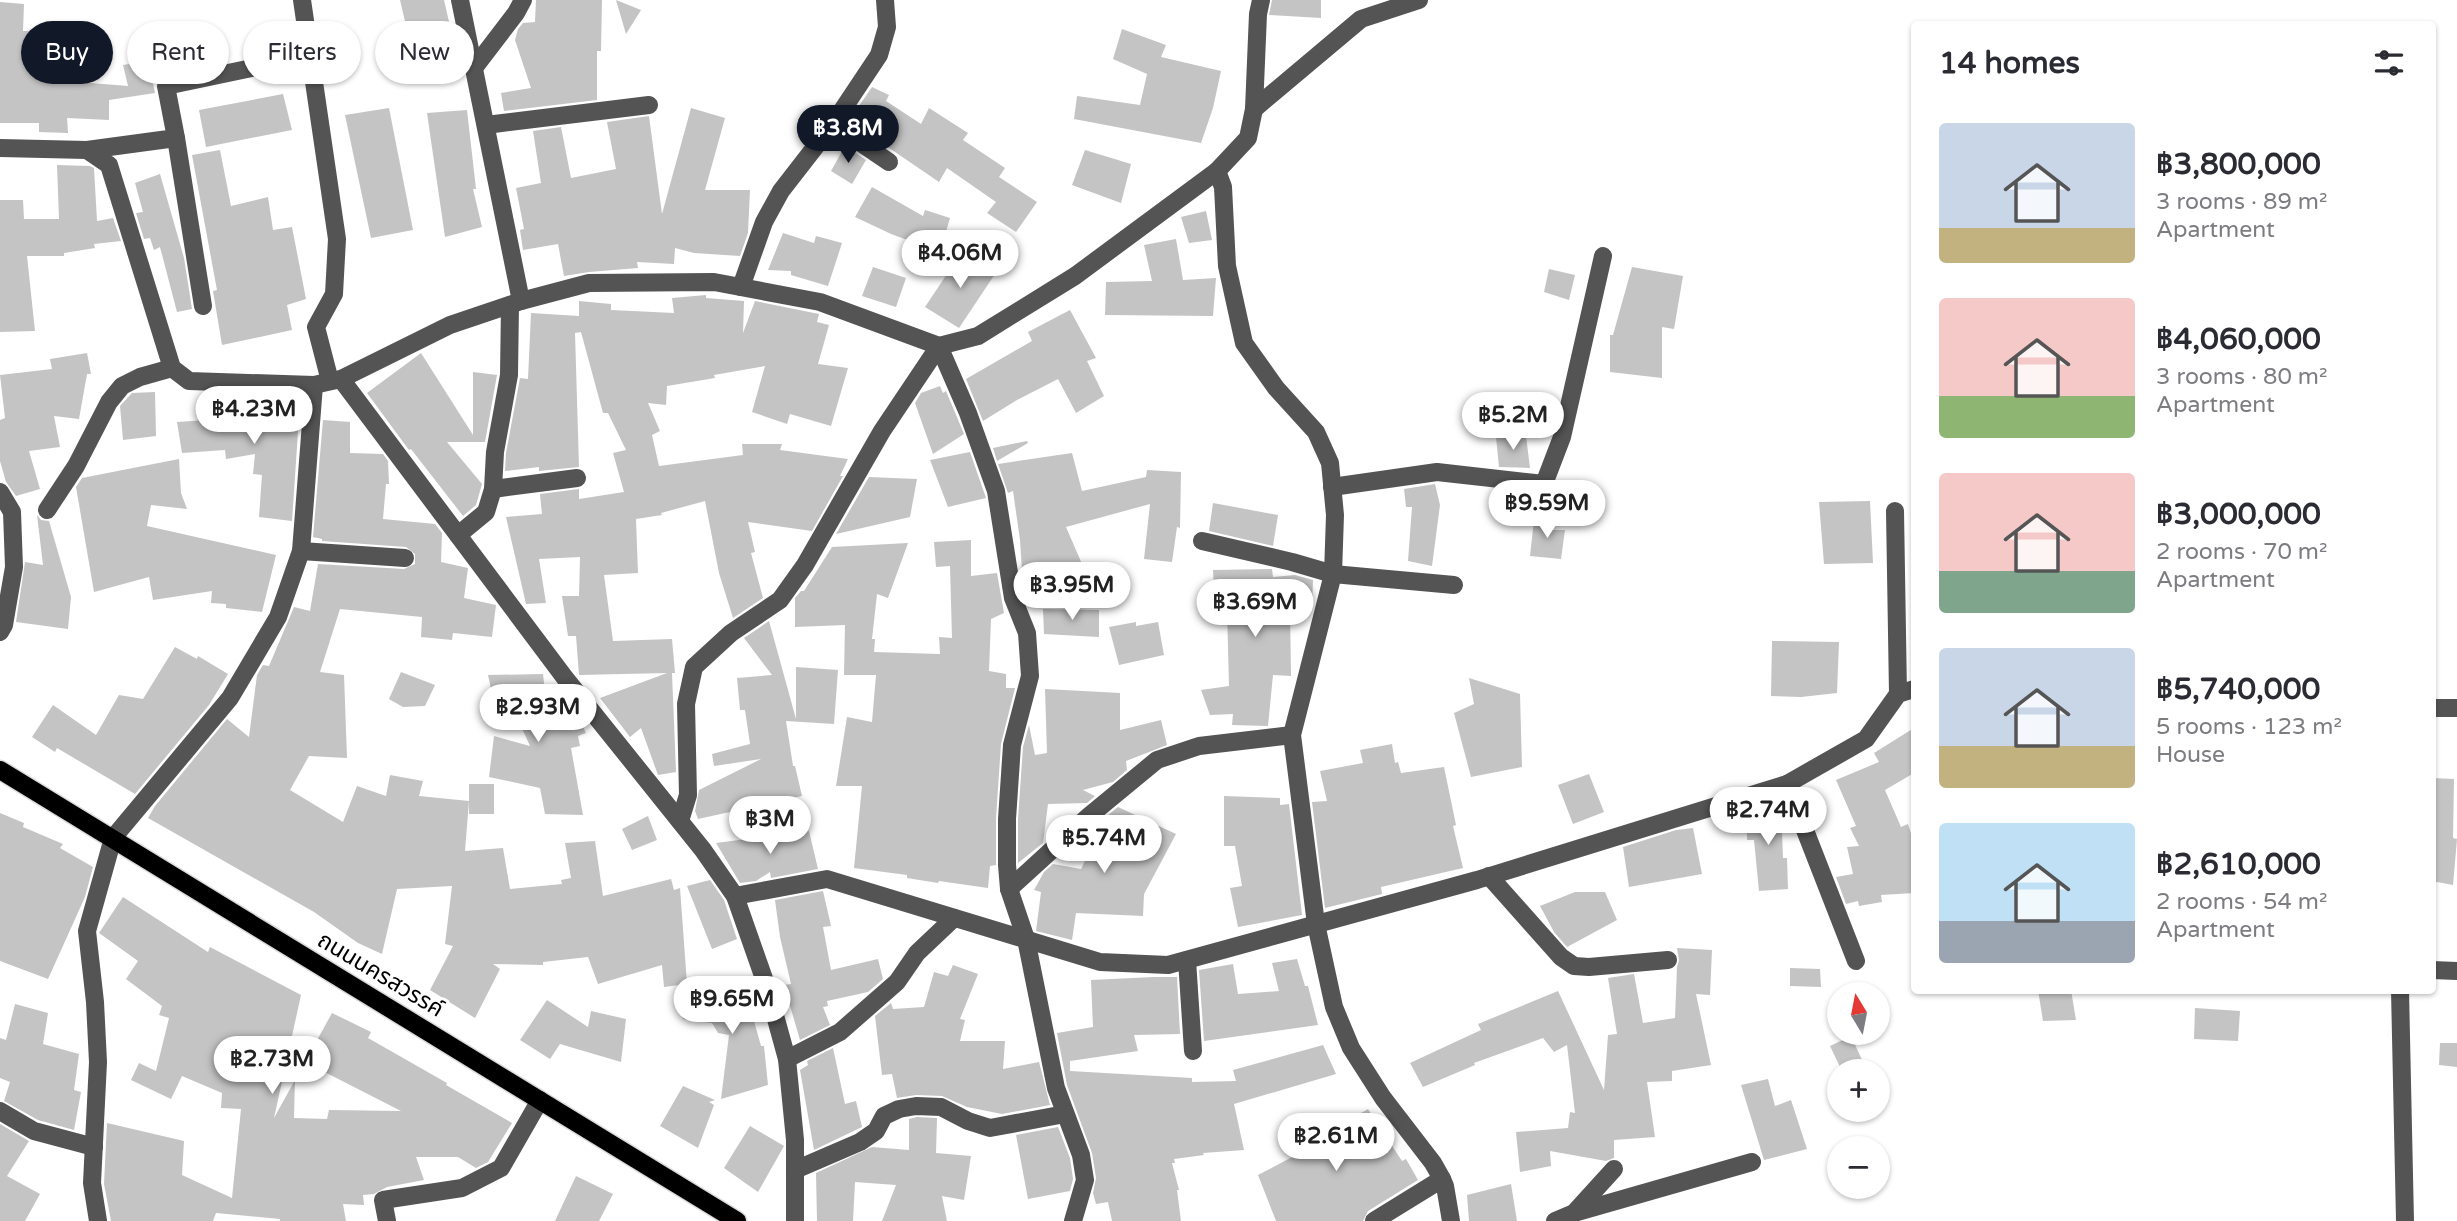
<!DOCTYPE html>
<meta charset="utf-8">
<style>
body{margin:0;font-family:"Varela Round","Noto Sans Thai",sans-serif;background:#f2f2f3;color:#2b2b33;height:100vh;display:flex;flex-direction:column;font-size:26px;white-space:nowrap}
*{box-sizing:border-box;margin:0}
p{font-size:23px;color:#7c7c81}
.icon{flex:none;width:38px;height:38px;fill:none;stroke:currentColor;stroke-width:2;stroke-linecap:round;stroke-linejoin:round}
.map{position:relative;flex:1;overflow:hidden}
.drawer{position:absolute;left:1911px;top:21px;width:525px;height:973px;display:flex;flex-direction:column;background:#fff;border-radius:7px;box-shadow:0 2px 5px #0004}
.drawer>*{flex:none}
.guide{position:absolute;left:21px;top:21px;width:665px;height:63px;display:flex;gap:14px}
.needle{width:46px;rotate:350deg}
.fabs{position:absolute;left:1827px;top:982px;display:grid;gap:14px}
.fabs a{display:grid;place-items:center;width:63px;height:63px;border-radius:50%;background:#fff;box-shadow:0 2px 5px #0004;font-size:35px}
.price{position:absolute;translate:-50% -60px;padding:0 16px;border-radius:24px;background:#fff;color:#222;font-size:23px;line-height:46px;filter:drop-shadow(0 2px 4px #0008)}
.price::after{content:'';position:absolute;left:50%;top:42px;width:21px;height:16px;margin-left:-10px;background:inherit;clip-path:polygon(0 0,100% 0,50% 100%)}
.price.current{background:#111827;color:#fff}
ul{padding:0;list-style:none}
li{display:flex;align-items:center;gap:21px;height:175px;padding:0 28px}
li span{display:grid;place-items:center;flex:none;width:196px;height:140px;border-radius:7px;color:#555}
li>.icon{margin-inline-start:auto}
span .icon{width:84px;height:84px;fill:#fffc;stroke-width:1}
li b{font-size:30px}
h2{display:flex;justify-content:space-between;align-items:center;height:84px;padding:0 28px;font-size:30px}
.chip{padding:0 24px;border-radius:32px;background:#fff;box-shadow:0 2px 5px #0004;font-size:24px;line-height:63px}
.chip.current{background:#111827;color:#fff}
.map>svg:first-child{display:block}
.building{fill:#c4c4c4}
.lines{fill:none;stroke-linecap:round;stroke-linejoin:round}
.major-casing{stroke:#dbdbdb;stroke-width:21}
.minor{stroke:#545454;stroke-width:18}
.major{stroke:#000;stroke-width:18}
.labels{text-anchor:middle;stroke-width:6;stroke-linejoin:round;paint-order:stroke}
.street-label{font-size:23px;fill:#000;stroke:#fff}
</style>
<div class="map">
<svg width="2457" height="1221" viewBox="0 0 2457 1221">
<rect width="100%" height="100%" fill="#fff"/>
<!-- building -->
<g class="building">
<path d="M400 0H444L450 26 408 34Z"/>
<path d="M536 0H602L601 51H597V100L504 111 501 93 531 88 515 40 518 29 523 23 535 22Z"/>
<path d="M616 0 641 10 626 34Z"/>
<path d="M1272 0H1321V18L1269 15Z"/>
<path d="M0 2 24 4 23 31 64 30 66 81 128 86 123 65 148 61 155 93 109 100V120L67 118 68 133 39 132V123H0Z"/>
<path d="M1122 29 1166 45 1161 57 1221 71 1213 108 1201 143 1074 119 1077 96 1140 105 1147 74 1113 59Z"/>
<path d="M872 87 889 95 886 101 921 124 929 108 968 133 963 140 1005 168 999 177 1037 202 1016 232 987 213 996 202 947 168 939 182 857 126 859 123 850 119Z"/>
<path d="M283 94 292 130 206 147 199 110Z"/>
<path d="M389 108 413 230 371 238 345 115Z"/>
<path d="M691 108 725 118 705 190H750L748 233 740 256 694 253 675 248 674 264 637 262 638 268 589 272 564 276 558 244 523 250 520 230 524 229 516 188 541 183 533 131 561 127 571 178 616 169 607 122 649 116 662 214Z"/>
<path d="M467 110 476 189H473L482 227 445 237 427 113Z"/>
<path d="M845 146 866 160 852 184 831 171Z"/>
<path d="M220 150 231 206 268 197 273 230 292 227 306 299 287 305 292 330 222 345 213 291 217 290 192 155Z"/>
<path d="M1085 150 1131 164 1121 203 1072 185Z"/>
<path d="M57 165 90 166 94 168 97 221 113 218 121 241 94 244 95 248 64 253V256H27L35 331 0 332V200H23L24 219H59Z"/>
<path d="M160 174 184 258 192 309 177 312 160 247 154 250 150 238 144 239 136 213 143 212 135 183Z"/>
<path d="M872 187 923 216 925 210 950 218 940 252 891 234 855 217Z"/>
<path d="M1206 211 1212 240 1189 243 1181 217Z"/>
<path d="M783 233 814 243 816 236 842 243 828 286 791 275V271L768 270Z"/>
<path d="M1176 239 1183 280 1216 278 1213 316 1105 315 1106 282 1152 281 1144 245Z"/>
<path d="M961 253 995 274 959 328 925 307Z"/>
<path d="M873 267 906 278 896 307 862 296Z"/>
<path d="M1632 267 1683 276 1674 329 1662 327V378L1610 372V335H1613Z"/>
<path d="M1549 269 1575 275 1569 300 1544 292Z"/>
<path d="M706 295V298L744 301 743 333 755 301 819 314 817 322 829 325 818 364 848 368 831 426 790 414 787 424 752 412 765 366 714 375 715 378 667 386 666 405 648 403 660 431 652 435 659 466 743 455 742 444H782L780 450 848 459 840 476H843L812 531 748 522 755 552 751 553 763 598 733 618 719 573 705 501 661 513 662 515 636 519 638 573 604 575 613 641 672 639 675 673H672L676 772 658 775 641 728 630 737 600 698 667 673 579 675 576 636H568L562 596H579L580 557 539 559 546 603 526 604 506 517 542 514 540 494 579 489V499L624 492 613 453 626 450 608 413H603L581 332 575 333 579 467 539 471V467L505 471 506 453 520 378 528 379 531 313 579 316V301L611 304V310L674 313 672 298Z"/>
<path d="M1070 310 1096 358 1087 361 1104 396 1076 413 1058 379 1017 400 983 421 966 379 1032 341 1028 332Z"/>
<path d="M87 353 91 374H87L79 419 54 416 60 447 29 451 40 489 16 496 6 482 0 461V420L5 418 0 375 52 369 50 359Z"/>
<path d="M421 353 473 435V372L497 375 485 442H447L482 484 476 505 463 516 411 449 409 450 367 393Z"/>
<path d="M940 386 943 393 946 391 964 434 933 454 915 403 921 393Z"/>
<path d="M155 392 156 436 123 440 120 406 132 393Z"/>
<path d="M252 398 300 402 292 521 259 517 262 475 253 474 255 454 226 459 225 450 182 453 177 422 207 420 206 408 252 404Z"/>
<path d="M323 420 350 422V453L383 454 388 461 389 484H386L383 519 435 524 442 533 441 562 468 568 464 598 496 605 492 637 453 633 452 640 421 637 422 617 340 609 320 672 344 675 347 758 309 756 290 790 343 822 357 786 386 796 390 775 423 781 419 796 469 801 465 851 503 848 510 889 562 884 561 880 571 878 565 843 595 841 603 896 671 879 674 890 680 888 687 984 664 987 662 965 598 984 588 957 543 962V965L493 964 500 969 475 1018 430 990 453 946 445 944 452 886 397 889 382 954 358 943 314 912 148 818 155 806 227 719 249 737 257 675 263 665 269 666 294 607 310 611 318 564 404 569 415 564V554L406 547 322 541V539L313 537Z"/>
<path d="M1526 436 1530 468 1499 467 1496 437Z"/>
<path d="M1027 441 1028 443 997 461 993 448Z"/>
<path d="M970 452 986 498 948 507 930 460Z"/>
<path d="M1072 453 1082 491 1146 477 1147 470 1181 472 1180 528 1177 527 1172 562 1144 559 1150 504 1066 527 1089 580 1043 598 1042 593 1024 594 1020 570H1022L1020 540 1013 491 1008 493 998 464Z"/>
<path d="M179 459 181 493 187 509 151 505 147 526 276 555 262 612 226 608V604L211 603 212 591 153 600 149 577 94 592 76 487 82 478Z"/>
<path d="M869 477 917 479 910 517 836 534Z"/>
<path d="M1435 484 1440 505 1432 566 1408 561 1412 507H1406L1404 489Z"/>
<path d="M1870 501 1873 563 1824 564 1819 502Z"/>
<path d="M1213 503 1278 515 1273 546 1209 531Z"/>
<path d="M37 515 41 520 49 521 71 597 68 629 16 622 25 562 43 565Z"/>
<path d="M1554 519 1553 530H1565L1561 559 1530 556 1534 520Z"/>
<path d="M971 540V576L997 573 1004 613 991 619 989 671 1006 674V688H1015L1001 744 996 818V865L990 866 988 888 939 881 938 883 907 878V875L854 868 862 786H836L847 717 872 722 876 675H844L845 625 795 627V598L801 591H804L832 547 908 543 888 598 877 594 872 639H875L874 652 940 654 939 637 952 638 950 566 936 567 934 542Z"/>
<path d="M1272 569 1273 577 1295 575 1313 580 1312 607 1290 608 1291 676 1273 675 1268 726 1232 725 1233 714 1210 715 1201 690 1229 686 1227 609 1215 610 1213 570Z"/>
<path d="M1043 609 1099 610V637L1044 634Z"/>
<path d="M769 621 796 719V667L838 670 834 724 786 721 793 766H795L802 796 698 819 695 811 699 790 761 759 714 766 712 754 750 744 745 710H740L737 678 772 675 744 638Z"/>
<path d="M1136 622V626L1158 622 1164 655 1119 665 1109 627Z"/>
<path d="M1772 641 1839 642 1837 693 1801 697 1771 696Z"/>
<path d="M175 647 197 659 198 656 228 674 209 705 135 794 57 748 55 752 32 737 53 705 96 735 119 695 143 699Z"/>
<path d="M401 672 435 685 425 706 403 707 389 699Z"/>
<path d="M543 674 548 717 574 708 586 733 578 736 580 746 571 748 583 815 545 814 540 788 489 777 494 736 530 746 510 702 494 703 488 675Z"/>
<path d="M1469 678 1520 694 1522 767 1471 777 1454 713 1474 704Z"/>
<path d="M1045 689 1120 693V730L1161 720 1167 745 1126 761 1127 770 1113 782 1083 790 1095 796 1087 803 1048 804 1043 843 1018 863V819L1023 747 1029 725 1035 755 1047 753Z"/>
<path d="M1914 728V773L1885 790 1901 827 1908 824 1914 843V893L1881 895 1882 902 1859 906 1858 901 1846 904 1836 877 1853 874 1847 847 1859 846 1850 828 1856 826 1836 780 1879 762 1874 753Z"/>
<path d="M1392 744 1395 763 1398 762 1401 773 1444 767 1456 825 1453 826 1463 868 1381 887 1382 894 1325 908 1312 802 1327 801 1320 771 1363 763 1360 750Z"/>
<path d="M1589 774 1604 812 1573 824 1558 785Z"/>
<path d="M2432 778 2454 779 2453 838 2457 839 2453 885 2432 881Z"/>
<rect x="469" y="784" width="25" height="30"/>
<path d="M1224 796 1280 798V805L1289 804 1302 915 1238 927 1230 888 1242 886 1235 846H1224Z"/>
<path d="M1781 806 1783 858H1787L1788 889 1759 891 1754 840H1747V808Z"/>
<path d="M1118 807 1176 834 1144 894 1143 916 1076 913 1072 940 1036 931 1041 892 1034 890 1044 872 1053 864 1081 869 1107 816Z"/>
<path d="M0 813 24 823 23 827 63 844 60 848 93 867 85 897 48 979 0 961Z"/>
<path d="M648 816 657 840 632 850 622 829Z"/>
<path d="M1693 828 1702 874 1629 887 1623 847 1676 830Z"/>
<path d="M809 831 818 869 771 878 770 872 756 881 740 883 716 843Z"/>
<path d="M710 880 724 900 737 939 712 949 687 886Z"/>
<path d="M823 891 831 926 823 927 831 970 878 959 883 979 868 992 827 1001 828 1006 823 1007 830 1025 800 1040 784 985 791 984 780 937 775 900Z"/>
<path d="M1575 892H1605L1617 920 1567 947 1554 932 1540 906Z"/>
<path d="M123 897 208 952 210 947 301 995 274 1118 295 1080 294 1118 327 1119 329 1110 401 1111 305 1062 332 1013 371 1032 368 1038 447 1083 446 1085 512 1123 488 1162 476 1168 458 1157H416L424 1180 387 1187 374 1194 363 1195 364 1205 343 1204 346 1221H280V1219L216 1213 213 1221H111L104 1184 107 1123 184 1141 182 1175 232 1198 241 1109 221 1108 222 1093 182 1076 171 1099 131 1080 139 1063 156 1071 169 1018 159 1015 162 1006 126 979 138 961 99 933Z"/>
<path d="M1677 948 1712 950 1710 995 1696 994 1711 1065 1672 1071V1081L1647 1082 1655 1137 1614 1140V1158L1606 1161 1550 1151 1551 1166 1520 1172 1516 1132 1568 1128 1570 1112 1575 1113 1567 1045 1554 1052 1543 1038 1474 1063 1475 1065 1423 1087 1410 1063 1481 1030 1478 1024 1558 991 1604 1090 1608 1035 1617 1034 1608 978 1634 974 1643 1023 1675 1018 1677 967 1679 960Z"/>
<path d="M1297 959 1305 986H1308L1318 1025 1204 1041 1199 970 1233 964 1238 994 1279 991 1272 963Z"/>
<path d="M953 965 978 974 960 1019 965 1020 960 1041H1005L1003 1069 1039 1062 1050 1105 1002 1114 967 1107 942 1096 916 1095 897 1098 892 1074 882 1075 875 1016 891 1003 893 1009 924 1007 934 972 948 976Z"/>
<path d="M1790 968 1820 969 1821 987 1790 986Z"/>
<path d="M1154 977H1177L1180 1034 1134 1035 1138 1051 1070 1061V1071L1192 1078V1082L1236 1081 1233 1070 1323 1045 1336 1074 1234 1104 1244 1150 1203 1153 1204 1155 1174 1159 1175 1163H1172L1179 1190H1177L1181 1221H1112L1108 1202 1096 1204 1093 1193 1096 1178 1092 1153 1067 1085 1057 1033 1093 1027 1091 980Z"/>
<path d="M744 985 761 1046H764L768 1085 721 1099 729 1035 718 1033 712 1023 683 1019 679 997Z"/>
<path d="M2038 990H2071L2076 1020 2043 1021Z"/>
<path d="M547 1000 588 1027 591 1011 626 1019 621 1062 560 1044 550 1059 520 1040Z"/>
<path d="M15 1004 48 1013 43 1044 79 1054 74 1090 81 1092 74 1130 38 1120 4 1101 10 1082 0 1078V1038L6 1040Z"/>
<path d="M2195 1008 2240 1011 2238 1041 2194 1039Z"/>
<path d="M1851 1036 1863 1062 1842 1071 1830 1046Z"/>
<path d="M2440 1043H2457V1067L2439 1065Z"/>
<path d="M833 1048 845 1104 856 1101 862 1127 814 1150 800 1070 808 1065 807 1061Z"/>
<path d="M1768 1079 1775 1106 1791 1100 1807 1149 1764 1160 1741 1085Z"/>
<path d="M683 1086 715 1100 709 1102 714 1105 698 1148 660 1126Z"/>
<path d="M1368 1109 1402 1161 1406 1159 1418 1180 1368 1211 1363 1221H1276L1258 1175 1296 1155 1285 1136 1317 1120 1325 1134Z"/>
<path d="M917 1117 937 1118 936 1153 971 1156 964 1200 942 1196 947 1221H882L896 1185 855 1182 853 1221H817L816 1173 872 1147 909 1150V1119Z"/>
<path d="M0 1124 29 1141 7 1176 40 1194 25 1221H0Z"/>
<path d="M750 1126 784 1146 758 1192 724 1168Z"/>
<path d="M1058 1127 1070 1158 1073 1179 1070 1191 1028 1199 1016 1135Z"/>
<path d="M576 1176 613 1194 599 1221H555Z"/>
<path d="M1511 1184 1517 1221H1469L1467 1195Z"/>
</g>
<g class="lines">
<defs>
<path id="major" d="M0 770 737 1221"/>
</defs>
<!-- major casing -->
<use href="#major" class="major-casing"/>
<!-- minor -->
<g class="minor">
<path d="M302 0 337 239 334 294 316 327 330 381"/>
<path d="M460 0 521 301"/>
<path d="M474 68 516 13 523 0"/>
<path d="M1254 109 1361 19 1419 0"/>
<path d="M833 124 889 162"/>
<path d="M486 125 649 105"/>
<path d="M176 138 203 306"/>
<path d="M0 148 87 150 109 165 172 368 189 381 314 385 341 379 450 325 521 301 589 283 714 282 820 302 939 346 978 336 1075 276 1217 171 1248 138 1254 109 1258 14 1261 0"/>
<path d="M87 150 176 138 166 86 309 56"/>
<path d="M1217 171 1223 187 1227 266 1244 343 1276 388 1316 432 1330 463 1335 515 1333 574 1292 735 1316 924 1334 1007 1351 1048 1383 1098 1433 1163 1442 1179 1445 1186 1451 1221"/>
<path d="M741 287 764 222 781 191 833 124 879 55 887 27 885 0"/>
<path d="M939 346 968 413 996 491 1013 598 1027 633 1030 676 1012 745 1007 819V865L1009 889 1026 939 1056 1088 1081 1155 1085 1180 1073 1221"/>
<path d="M341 379 565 678 703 850 735 896 768 990 787 1059 795 1140V1221"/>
<path d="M1332 487 1437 472 1544 484 1562 437 1603 256"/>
<path d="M493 489 577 478"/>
<path d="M0 492 12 512 14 567 4 625 0 632"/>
<path d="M47 510 76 466 109 402 122 386 140 377 172 368"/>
<path d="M1895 511 1898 694"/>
<path d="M458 535 486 512 493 489 495 452 509 375 510 305"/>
<path d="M1202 541 1292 562 1333 574 1454 585"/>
<path d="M301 551 405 558"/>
<path d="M2432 708H2457"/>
<path d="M1787 784 1856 961"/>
<path d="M680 821 688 795 686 704 694 667 731 633 780 600 805 565 882 431 939 346"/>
<path d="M1489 876 1561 957 1574 966 1589 967 1668 960"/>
<path d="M1009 889 1089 816 1157 760 1199 746 1292 735"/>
<path d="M735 896 827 879 1100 962 1168 965 1477 880 1787 784 1866 739 1898 694 1914 689"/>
<path d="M1187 960 1193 1051"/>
<path d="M2432 970 2457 971"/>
<path d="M2400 990 2405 1221"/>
<path d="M787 1059 840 1032 897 982 917 953 954 918"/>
<path d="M0 1111 34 1131 94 1147"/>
<path d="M795 1170 860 1142 876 1131 884 1116 899 1109 916 1106 941 1107 968 1121 990 1128 1065 1114"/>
<path d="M1574 1213 1752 1162"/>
<path d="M98 1221 92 1183 98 1062 95 1002 87 931 113 838 230 698 278 617 301 551 314 385"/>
<path d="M387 1221 383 1200 462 1188 501 1168 540 1100"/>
<path d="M1374 1221 1442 1179"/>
<path d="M1555 1221 1574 1213 1614 1169"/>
</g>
<!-- major -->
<use href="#major" class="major"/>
</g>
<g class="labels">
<!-- street labels -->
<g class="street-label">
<text transform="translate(381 974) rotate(31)" y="8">ถนนนครสวรรค์</text>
</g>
</g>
</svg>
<div class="fabs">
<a><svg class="needle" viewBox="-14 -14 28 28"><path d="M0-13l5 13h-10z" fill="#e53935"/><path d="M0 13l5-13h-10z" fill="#7c7c81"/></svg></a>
<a>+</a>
<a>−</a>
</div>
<b class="price current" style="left:848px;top:165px">฿3.8M</b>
<b class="price" style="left:960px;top:290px">฿4.06M</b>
<b class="price" style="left:254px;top:446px">฿4.23M</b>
<b class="price" style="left:1513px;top:452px">฿5.2M</b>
<b class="price" style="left:1547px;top:540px">฿9.59M</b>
<b class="price" style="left:1072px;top:622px">฿3.95M</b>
<b class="price" style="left:1255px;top:639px">฿3.69M</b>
<b class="price" style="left:538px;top:744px">฿2.93M</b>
<b class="price" style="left:1768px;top:847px">฿2.74M</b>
<b class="price" style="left:770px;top:856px">฿3M</b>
<b class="price" style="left:1104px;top:875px">฿5.74M</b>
<b class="price" style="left:732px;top:1036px">฿9.65M</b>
<b class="price" style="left:272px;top:1096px">฿2.73M</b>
<b class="price" style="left:1336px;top:1173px">฿2.61M</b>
<div class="guide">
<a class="chip current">Buy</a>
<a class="chip">Rent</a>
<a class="chip">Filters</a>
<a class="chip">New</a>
</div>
<section class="drawer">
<h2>14 homes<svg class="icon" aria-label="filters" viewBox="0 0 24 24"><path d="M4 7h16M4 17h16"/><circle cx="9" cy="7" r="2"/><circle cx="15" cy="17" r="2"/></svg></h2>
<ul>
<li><span style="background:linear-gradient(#c9d6e8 75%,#c2b280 0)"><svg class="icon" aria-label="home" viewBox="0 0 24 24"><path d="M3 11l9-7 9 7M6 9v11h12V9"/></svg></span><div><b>฿3,800,000</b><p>3 rooms · 89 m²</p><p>Apartment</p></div></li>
<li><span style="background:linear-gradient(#f6c9c9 70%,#8fb573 0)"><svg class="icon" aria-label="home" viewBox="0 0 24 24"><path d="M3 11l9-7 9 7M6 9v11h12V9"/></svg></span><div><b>฿4,060,000</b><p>3 rooms · 80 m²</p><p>Apartment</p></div></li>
<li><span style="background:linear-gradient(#f6c9c9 70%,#7fa58c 0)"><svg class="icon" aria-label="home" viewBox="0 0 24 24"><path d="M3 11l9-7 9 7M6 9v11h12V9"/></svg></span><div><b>฿3,000,000</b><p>2 rooms · 70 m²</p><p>Apartment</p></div></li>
<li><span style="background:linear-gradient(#c9d6e8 70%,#c2b280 0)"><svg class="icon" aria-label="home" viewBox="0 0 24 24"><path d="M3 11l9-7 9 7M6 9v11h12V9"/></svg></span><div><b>฿5,740,000</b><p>5 rooms · 123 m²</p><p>House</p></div></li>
<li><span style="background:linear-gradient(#bfe0f5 70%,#9aa5b1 0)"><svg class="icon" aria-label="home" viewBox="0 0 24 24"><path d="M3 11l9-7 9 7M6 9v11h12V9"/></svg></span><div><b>฿2,610,000</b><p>2 rooms · 54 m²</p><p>Apartment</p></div></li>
</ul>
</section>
</div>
